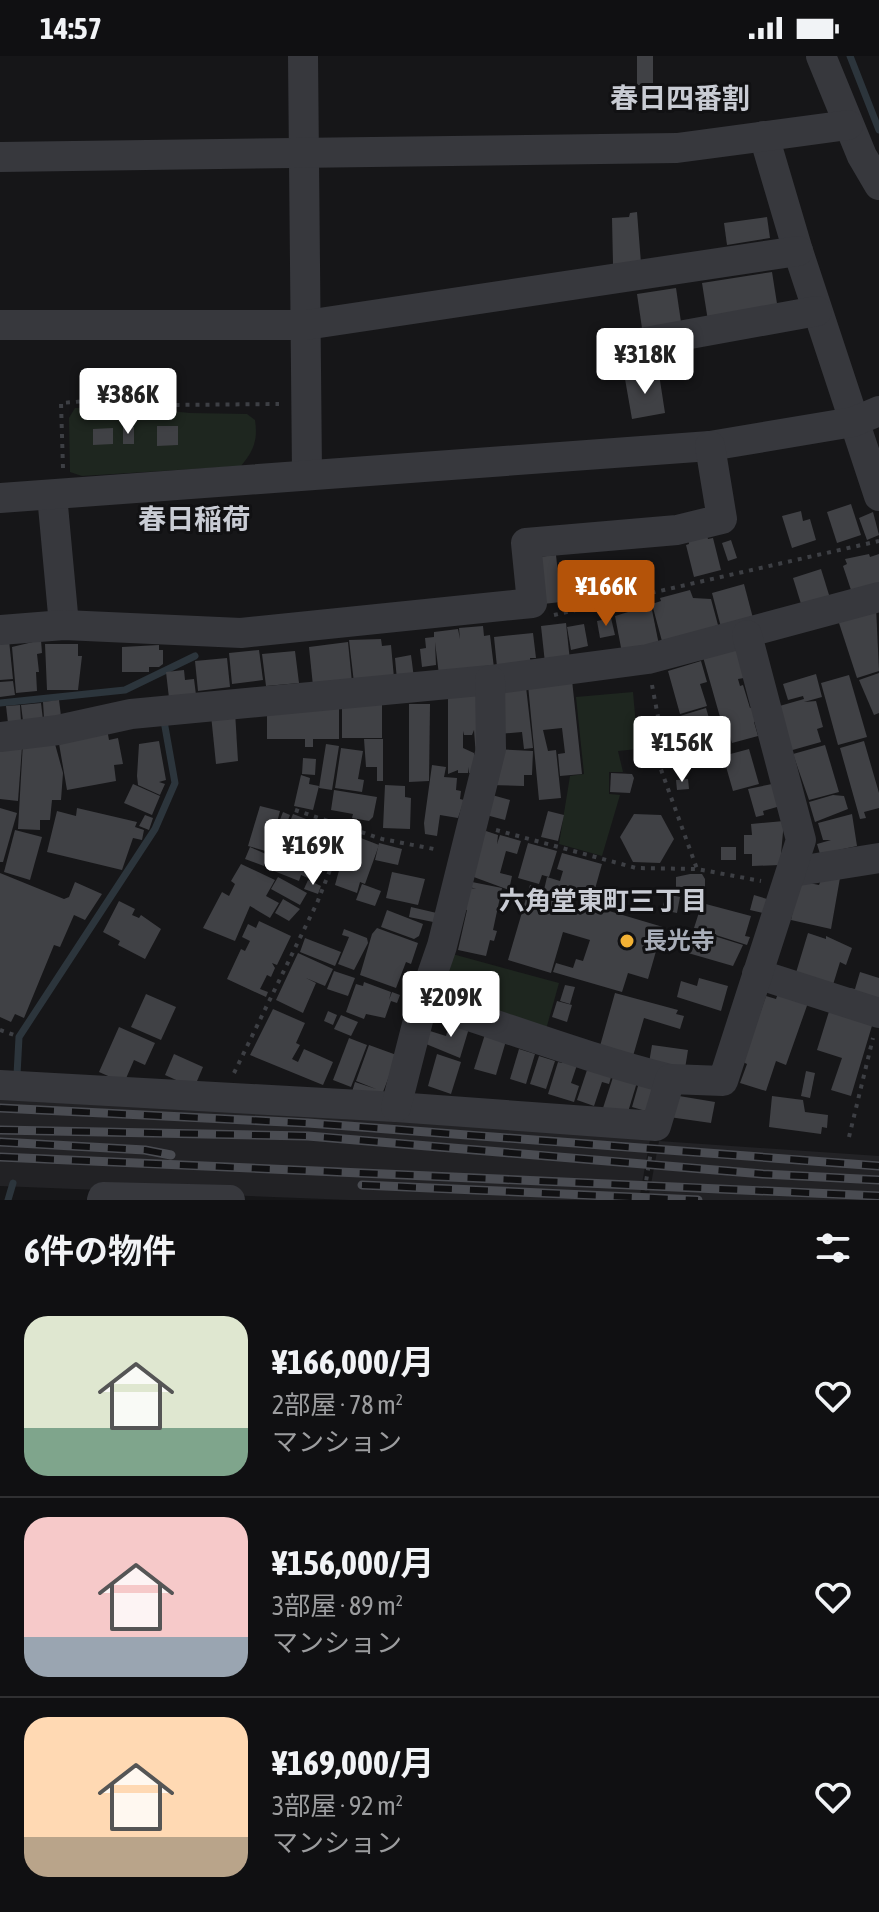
<!DOCTYPE html>
<html lang="ja">
<meta charset="utf-8">
<style>
body{margin:0;font-family:"Asap Condensed","Noto Sans JP",sans-serif;background:#19191b;color:#f1f3f6;height:100vh;display:flex;flex-direction:column;font-size:30px;white-space:nowrap}
*{box-sizing:border-box;margin:0}
p{font-size:26px;color:#9c9d9f}
.icon{flex:none;width:44px;height:44px;fill:none;stroke:currentColor;stroke-width:2;stroke-linecap:round;stroke-linejoin:round}
.map{position:relative;height:1144px;overflow:hidden}
.sheet{display:flex;flex-direction:column;background:#101012;flex:1}
.sheet>*{flex:none}
.price{position:absolute;translate:-50% -68px;padding:0 18px;border-radius:8px;background:#fff;color:#222;font-size:26px;line-height:52px;filter:drop-shadow(0 2px 4px #0008)}
.price::after{content:'';position:absolute;left:50%;top:48px;width:24px;height:18px;margin-left:-12px;background:inherit;clip-path:polygon(0 0,100% 0,50% 100%)}
.price.active{background:#b45309;color:#fff}
ul{padding:0;list-style:none}
li{display:flex;align-items:center;gap:24px;height:200px;padding:0 24px}
li+li{border-top:2px solid #303032}
li span{display:grid;place-items:center;flex:none;width:224px;height:160px;border-radius:24px;color:#555}
li>.icon{margin-inline-start:auto}
span .icon{width:96px;height:96px;fill:#fffc;stroke-width:1}
li b{font-size:34px}
h2{display:flex;justify-content:space-between;align-items:center;height:96px;padding:0 24px;font-size:34px}
.status{display:flex;justify-content:space-between;align-items:center;height:56px;padding:0 40px;background:#101012;direction:ltr}
.status svg{height:22px;fill:currentColor}
.map>svg:first-child{display:block}
.built{fill:#222225}
.green{fill:#1e261f}
.lines{fill:none;stroke-linecap:round;stroke-linejoin:round}
.stream{stroke:#2c353c;stroke-width:7}
.building{fill:#404145}
.path{stroke:#3d3f44;stroke-width:4;stroke-dasharray:4 6;stroke-linecap:butt}
.minor{stroke:#37383d;stroke-width:30}
.rail-casing{stroke:#4a4c52;stroke-width:9}
.rail{stroke:#111113;stroke-width:6;stroke-dasharray:18;stroke-linecap:butt}
.poi-dot{fill:#f2b134;stroke:#111113;stroke-width:3}
.labels{text-anchor:middle;stroke-width:6;stroke-linejoin:round;paint-order:stroke}
.poi-label{font-size:24px;font-weight:bold;fill:#a8adb8;stroke:#111113;text-anchor:start}
.neighbourhood-label{font-size:26px;font-weight:bold;fill:#c9ccd4;stroke:#111113}
.quarter-label{font-size:28px;font-weight:bold;fill:#c9ccd4;stroke:#111113}
</style>
<div class="status"><b>14:57</b><svg viewBox="0 0 49 12"><path d="M0 12V9h3v3zM5 12V6h3v6zM10 12V3h3v9zM15 12V0h3v12zM26 1h20v11H26zM47 4h2v5h-2z"/></svg></div>
<div class="map">
<svg width="879" height="1144" viewBox="0 0 879 1144">
<rect width="100%" height="100%" fill="#161618"/>
<!-- built -->
<g class="built">
<path d="M0 1036 651 1078 639 1144H350L0 1130Z"/>
<path d="M659 1085 879 1100V1144H648Z"/>
</g>
<!-- green -->
<g class="green">
<path d="M121 350 190 357 247 358 255 364C258 383 254 395 241 410L82 420 70 416 69 362 75 352Z"/>
<path d="M633 636 638 693 618 695 623 716H609V738L620 739 602 800 559 788 570 720 584 718 576 641Z"/>
<path d="M445 896 559 927 545 977 437 944Z"/>
</g>
<g class="lines">
<!-- stream -->
<g class="stream">
<path d="M850 0 879 74"/>
<path d="M0 647 125 634 195 600"/>
<path d="M17 1019 19 981 155 773 175 727 164 665"/>
<path d="M8 1144 13 1127"/>
</g>
</g>
<!-- building -->
<g class="building">
<rect x="637" y="0" width="16" height="29"/>
<path d="M637 156 641 207 613 208 612 162 629 161 630 157Z"/>
<path d="M767 161 770 182 727 189 724 167Z"/>
<path d="M772 216 778 254 708 265 702 227Z"/>
<path d="M676 232 682 273 643 279 637 238Z"/>
<path d="M659 318 665 357 632 363 625 323Z"/>
<path d="M157 370H178V389L157 390Z"/>
<rect x="123" y="371" width="11" height="17"/>
<path d="M113 372V388L93 389V373Z"/>
<path d="M851 448 861 479 837 487 827 456Z"/>
<path d="M801 455 803 465 810 463 816 484 792 492 782 460Z"/>
<path d="M873 456 879 479 867 484 859 462Z"/>
<path d="M706 477 708 483 713 482 721 514 694 521 686 489 689 488 688 482Z"/>
<path d="M731 484 737 502 728 505 722 487Z"/>
<path d="M869 498 870 501 879 498V528L852 537 843 510 847 508 845 503Z"/>
<path d="M556 499 561 546 543 548 538 501Z"/>
<path d="M821 513 830 542 802 551 793 522Z"/>
<path d="M569 525 570 542 562 543 560 527Z"/>
<path d="M744 528 754 566 722 575 712 537Z"/>
<path d="M690 534 693 542 711 543 718 569 663 589 652 548 661 545 660 542Z"/>
<path d="M651 549 659 589 622 597 615 560Z"/>
<path d="M876 551 879 615 857 622 838 564Z"/>
<path d="M611 562 615 579 600 582 597 565Z"/>
<path d="M566 567 570 605 545 607 541 570Z"/>
<path d="M584 568 588 590 571 594 567 571Z"/>
<path d="M483 570 484 580 490 579 494 612 439 619 435 586 436 609 422 611 420 593 426 592 425 582 434 581V576L458 573 460 583 459 572Z"/>
<path d="M533 577 536 602H530L531 608 497 611 494 581Z"/>
<path d="M381 583 382 590 391 589 394 622 354 627 349 584Z"/>
<path d="M9 584 13 623 0 624V585Z"/>
<path d="M41 584 42 597 37 598 39 616H36L37 635 16 637 12 591Z"/>
<path d="M348 586 352 626 313 630 309 591Z"/>
<path d="M45 588H78V600H82L78 634H47Z"/>
<path d="M159 589V594H163V608L159 611H149V616H122V591Z"/>
<path d="M736 592 744 622 738 623 740 630 743 629 750 652 758 649 762 663 754 666 758 680 732 687 724 660 720 661 703 601Z"/>
<path d="M259 594 263 624 232 628 229 597Z"/>
<path d="M295 595 299 627 266 630 262 598Z"/>
<path d="M411 599 414 622 397 624 395 602Z"/>
<path d="M227 602 230 631 198 635 195 605Z"/>
<path d="M701 605 707 626 700 628 707 650 680 658 668 615Z"/>
<path d="M184 614 185 624 194 623 196 639 169 642 166 616Z"/>
<path d="M879 617V657L874 659 859 624Z"/>
<path d="M816 618 822 641 804 646 816 645 823 671 817 673 821 686 789 695 776 651 804 643 803 640 788 644 783 628Z"/>
<path d="M849 619 867 681 838 689 821 627Z"/>
<path d="M572 624 582 718 560 720 558 698 565 697 562 672 543 674 548 695 556 694 561 742 539 744 528 629Z"/>
<path d="M13 625 15 639 0 641V626Z"/>
<path d="M526 631 533 692 524 693 522 676 498 678 493 634Z"/>
<path d="M487 637 476 701 474 674 472 679H464L463 675V692L474 697 475 717H469L468 711V717H458V714L448 718V641Z"/>
<path d="M59 644 61 660 44 662 43 646Z"/>
<path d="M41 647 43 664 23 665 21 649Z"/>
<path d="M382 647V682H342V648Z"/>
<path d="M409 648H430L429 725 409 726Z"/>
<path d="M20 649 21 665 8 667 6 650Z"/>
<path d="M339 650V683H313V691H305V683H267V654Z"/>
<path d="M706 652 711 669 685 677 680 660Z"/>
<path d="M235 656 238 705 216 708 211 659Z"/>
<path d="M677 664 680 692 643 696 639 668Z"/>
<path d="M107 673 109 684 118 682 123 708 114 709 116 725 67 734 58 682Z"/>
<path d="M364 683H383V725H377V711H366Z"/>
<path d="M159 685 166 724 159 726 165 728 160 739 138 729 137 720 139 688Z"/>
<path d="M864 685 879 737V752L864 756 866 762 860 763 840 692Z"/>
<path d="M23 686 55 688 63 717 61 744H52L50 764H40V774L18 773Z"/>
<path d="M326 688 339 690 332 734 319 732Z"/>
<path d="M825 689 839 736 809 744 793 698Z"/>
<path d="M0 690 22 691 18 745 0 743Z"/>
<path d="M341 692 363 695 358 723 364 724 362 736 335 732Z"/>
<path d="M494 693 533 695 532 719H524V730L489 729Z"/>
<path d="M749 693 759 728 733 735 723 700Z"/>
<path d="M303 702 316 703 315 719 302 718Z"/>
<path d="M432 709 446 711 444 721 457 722 456 734 461 735 460 743 464 744 458 762 440 759 437 780 425 778 424 767Z"/>
<path d="M611 717 632 718 634 722 630 737 610 736Z"/>
<path d="M301 719 310 722 309 728 319 730 313 754 294 750Z"/>
<path d="M688 723 689 733 677 734 676 724Z"/>
<path d="M777 727 784 749 763 755 764 759 756 761 748 733Z"/>
<path d="M133 728 160 740 152 759 124 747Z"/>
<path d="M385 729 405 730V741L411 742 410 773 383 772Z"/>
<path d="M334 734 377 741 373 761 369 765 352 762 353 758 331 754Z"/>
<path d="M492 739 510 744 505 764 486 759Z"/>
<path d="M833 739 844 740 848 753 815 766 809 746Z"/>
<path d="M260 750 280 755 269 796 248 790Z"/>
<path d="M0 752 17 757 3 806H0Z"/>
<path d="M77 752 137 766 135 771 144 774 142 784 133 782 122 814 47 796 57 755 76 760Z"/>
<path d="M548 755 564 759 558 785 541 781Z"/>
<path d="M283 756 290 759 281 781 274 779Z"/>
<path d="M293 758 314 766 305 789 284 780Z"/>
<path d="M634 758 661 759 674 783 660 807 633 806 620 781Z"/>
<path d="M852 758 857 790 820 798 817 788 831 784H823L818 767Z"/>
<path d="M145 759 153 762 149 774 139 770Z"/>
<path d="M784 765 780 809 752 810V798H744V779H752L751 768Z"/>
<path d="M477 772 498 779 497 788 500 779 521 785 517 798 506 795 500 817 512 820 509 834 471 820Z"/>
<path d="M15 774 42 781 30 824 4 816Z"/>
<path d="M353 779 379 789 365 828 360 826 357 837 335 829 346 789 350 790Z"/>
<path d="M281 784 311 795 306 807 313 809 308 822 301 819 299 825 269 813Z"/>
<path d="M379 787 402 793 398 809 375 804Z"/>
<path d="M528 787 557 795 549 821 542 819 539 828 518 822Z"/>
<path d="M250 791 268 799 264 810 245 803Z"/>
<rect x="721" y="791" width="15" height="13"/>
<path d="M562 797 602 808 593 840 566 832 564 839 573 842 569 857 573 858 575 851 597 857 599 852 663 871 648 923 628 917 622 936 553 916 556 907 573 912 576 903 583 905 590 884 563 876 551 917 508 904 530 829 544 834 547 821 560 825 563 815 557 813Z"/>
<path d="M241 808 275 824 266 840 279 847 270 862 250 850 235 885 203 872 222 836 229 840 235 828 231 825Z"/>
<path d="M392 816 425 823 418 849 386 842Z"/>
<path d="M0 817 64 843 69 841 75 826 102 838 85 864 74 859 60 891 54 889 24 962 15 958 11 966 0 961Z"/>
<path d="M690 818H702L705 823V846H684V831H676V821Z"/>
<path d="M278 821 307 837 300 849 271 833Z"/>
<path d="M840 822 831 873 791 864 799 825 819 829 821 824Z"/>
<path d="M308 824 321 830 318 838 304 833Z"/>
<path d="M472 826 502 832 493 874 497 875 494 885 490 884 486 900 458 894 467 854 455 852 460 830 476 833 464 829Z"/>
<path d="M362 828 381 835 375 850 356 844Z"/>
<path d="M666 838 680 841 677 857 662 854Z"/>
<path d="M754 839 767 843 763 857 750 854Z"/>
<path d="M283 843 300 853 289 865 275 857Z"/>
<path d="M119 845 135 853 132 859 139 862 141 859 161 873 145 903 118 889 120 885 103 876Z"/>
<path d="M702 847 751 860 745 880 750 881 747 889 694 872Z"/>
<path d="M411 851 441 858 438 867 409 861Z"/>
<path d="M387 854 423 868 419 880 414 883 381 871Z"/>
<path d="M259 865 291 880 277 909 272 907 275 912 271 921 267 919 260 933 268 936 266 941 227 923 241 893 245 895 250 885 242 881 248 868 256 872Z"/>
<path d="M377 872 418 887 411 908 406 906 396 932 360 919 372 878Z"/>
<path d="M344 873 367 882 368 887 354 914 338 908 349 881 342 879Z"/>
<path d="M695 874 743 889 733 910 688 897Z"/>
<path d="M808 877 826 883V880L852 892 846 909 840 906 832 932 795 920Z"/>
<path d="M305 882 341 896 335 910 300 896Z"/>
<path d="M298 897 333 913 325 930 306 922 316 927 303 957 276 944Z"/>
<path d="M334 915 355 922 348 940 327 933Z"/>
<path d="M860 916 879 922V949L848 939 850 932 855 933Z"/>
<path d="M699 922 728 930 721 955 677 941 681 925 697 930Z"/>
<path d="M364 926 391 936 389 944 392 936 400 939 397 947 391 945 385 962 366 958 364 963 346 956 356 928 363 930Z"/>
<path d="M565 929 575 931 570 948 560 945Z"/>
<path d="M779 934 809 944 786 1009 776 1005 766 1035 740 1027 747 1008 743 1006 766 940 776 943Z"/>
<path d="M615 937 678 954 676 958 684 960 680 973 644 962 631 1007 600 990Z"/>
<path d="M146 938 176 951 161 984 131 971Z"/>
<path d="M557 945 572 949 567 966 552 961Z"/>
<path d="M831 949 874 963 851 1040 831 1034 842 1002 817 994Z"/>
<path d="M273 953 305 967 296 987 300 989 292 1003 298 1006 304 993 333 1006 323 1029 250 999Z"/>
<path d="M328 955 337 959 333 969 324 965Z"/>
<path d="M341 959 358 966 351 980 334 973Z"/>
<path d="M451 963 470 969 460 1002 426 988 430 975 446 980Z"/>
<path d="M119 971 155 987 145 1009 134 1004 124 1027 99 1016Z"/>
<path d="M487 972 508 978 496 1019 474 1013Z"/>
<path d="M349 982 367 989 351 1031 333 1024Z"/>
<path d="M369 989 402 1001 393 1010 383 1036 351 1039 355 1026 376 1033 356 1025Z"/>
<path d="M652 989 688 994 684 1019 648 1013Z"/>
<path d="M519 993 535 998 526 1028 510 1023Z"/>
<path d="M174 998 203 1011 194 1032 165 1019Z"/>
<path d="M437 998 461 1006 451 1038 428 1030Z"/>
<path d="M565 999 579 1003 571 1027 579 1030 574 1046 548 1038 558 1006 562 1007Z"/>
<path d="M539 1000 555 1005 546 1033 530 1028Z"/>
<path d="M589 1008 613 1015 609 1028 602 1026 594 1050 577 1044Z"/>
<path d="M615 1015 638 1023 628 1056 603 1052Z"/>
<path d="M806 1015 815 1017 810 1042 801 1040Z"/>
<path d="M640 1023 658 1029 649 1056 632 1051Z"/>
<path d="M673 1039 715 1046 711 1067 669 1061Z"/>
<path d="M772 1040 803 1044 805 1056 828 1059 827 1072 822 1071 821 1078 769 1071Z"/>
</g>
<g class="lines">
<!-- path -->
<g class="path">
<path d="M63 412 61 347 114 343 171 349 279 348"/>
<path d="M554 559 879 485"/>
<path d="M652 629 659 666"/>
<path d="M661 694 659 708 697 813"/>
<path d="M295 754 382 783 439 794"/>
<path d="M496 774 636 812 697 813 761 825"/>
<path d="M0 974 14 979"/>
<path d="M234 1017 317 847 347 771"/>
<path d="M849 1081 873 982"/>
<path d="M643 1144 651 1095"/>
</g>
<!-- minor -->
<g class="minor">
<path d="M303 0 307 417"/>
<path d="M821 0 862 100 879 129"/>
<path d="M764 80 798 195 879 440"/>
<path d="M0 101 677 92 848 69"/>
<path d="M0 269H306L798 195"/>
<path d="M635 288 817 255"/>
<path d="M52 439 64 569"/>
<path d="M0 442 710 390 853 366 879 355"/>
<path d="M0 574 64 569 241 577 532 547 526 487 677 474 722 463 710 390"/>
<path d="M0 681 58 674 131 658 490 624 648 603 879 541"/>
<path d="M792 816 879 802"/>
<path d="M757 918 879 957"/>
<path d="M423 945C506 971 586 1002 670 1023"/>
<path d="M0 1029 396 1051 656 1070 670 1023 723 1025 801 784 747 579"/>
<path d="M396 1051 423 945 442 890 491 693 490 624"/>
<path d="M102 1144 103 1141 230 1144"/>
</g>
<defs>
<g id="rail">
<path d="M0 1052 308 1067 879 1110"/>
<path d="M0 1074 308 1080 763 1118 879 1124"/>
<path d="M0 1086 145 1094 171 1099"/>
<path d="M0 1101 879 1140"/>
<path d="M362 1129 698 1144"/>
</g>
</defs>
<!-- rail casing -->
<use href="#rail" class="rail-casing"/>
<!-- rail -->
<use href="#rail" class="rail"/>
</g>
<!-- markers -->
<circle class="poi-dot" cx="627" cy="885" r="8"/>
<g class="labels">
<!-- poi labels -->
<g class="poi-label">
<text x="643" y="893">長光寺</text>
</g>
<!-- neighbourhood labels -->
<g class="neighbourhood-label">
<text x="603" y="854">六角堂東町三丁目</text>
</g>
<!-- quarter labels -->
<g class="quarter-label">
<text x="680" y="52">春日四番割</text>
<text x="194" y="473">春日稲荷</text>
</g>
</g>
</svg>
<b class="price" style="left:645px;top:340px">¥318K</b>
<b class="price" style="left:128px;top:380px">¥386K</b>
<b class="price active" style="left:606px;top:572px">¥166K</b>
<b class="price" style="left:682px;top:728px">¥156K</b>
<b class="price" style="left:313px;top:831px">¥169K</b>
<b class="price" style="left:451px;top:983px">¥209K</b>
</div>
<section class="sheet">
<h2>6件の物件<svg class="icon" aria-label="filters" viewBox="0 0 24 24"><path d="M4 7h16M4 17h16"/><circle cx="9" cy="7" r="2"/><circle cx="15" cy="17" r="2"/></svg></h2>
<ul>
<li><span style="background:linear-gradient(#dfe7d0 70%,#7fa58c 0)"><svg class="icon" aria-label="home" viewBox="0 0 24 24"><path d="M3 11l9-7 9 7M6 9v11h12V9"/></svg></span><div><b>¥166,000/月</b><p>2部屋 · 78 m²</p><p>マンション</p></div><svg class="icon" aria-label="heart" viewBox="0 0 24 24"><path d="M12 20l-8-8c-3-5 5-10 8-4 3-6 11-1 8 4z"/></svg></li>
<li><span style="background:linear-gradient(#f6c9c9 75%,#9aa5b1 0)"><svg class="icon" aria-label="home" viewBox="0 0 24 24"><path d="M3 11l9-7 9 7M6 9v11h12V9"/></svg></span><div><b>¥156,000/月</b><p>3部屋 · 89 m²</p><p>マンション</p></div><svg class="icon" aria-label="heart" viewBox="0 0 24 24"><path d="M12 20l-8-8c-3-5 5-10 8-4 3-6 11-1 8 4z"/></svg></li>
<li><span style="background:linear-gradient(#ffd9b3 75%,#b9a48a 0)"><svg class="icon" aria-label="home" viewBox="0 0 24 24"><path d="M3 11l9-7 9 7M6 9v11h12V9"/></svg></span><div><b>¥169,000/月</b><p>3部屋 · 92 m²</p><p>マンション</p></div><svg class="icon" aria-label="heart" viewBox="0 0 24 24"><path d="M12 20l-8-8c-3-5 5-10 8-4 3-6 11-1 8 4z"/></svg></li>
</ul>
</section>
